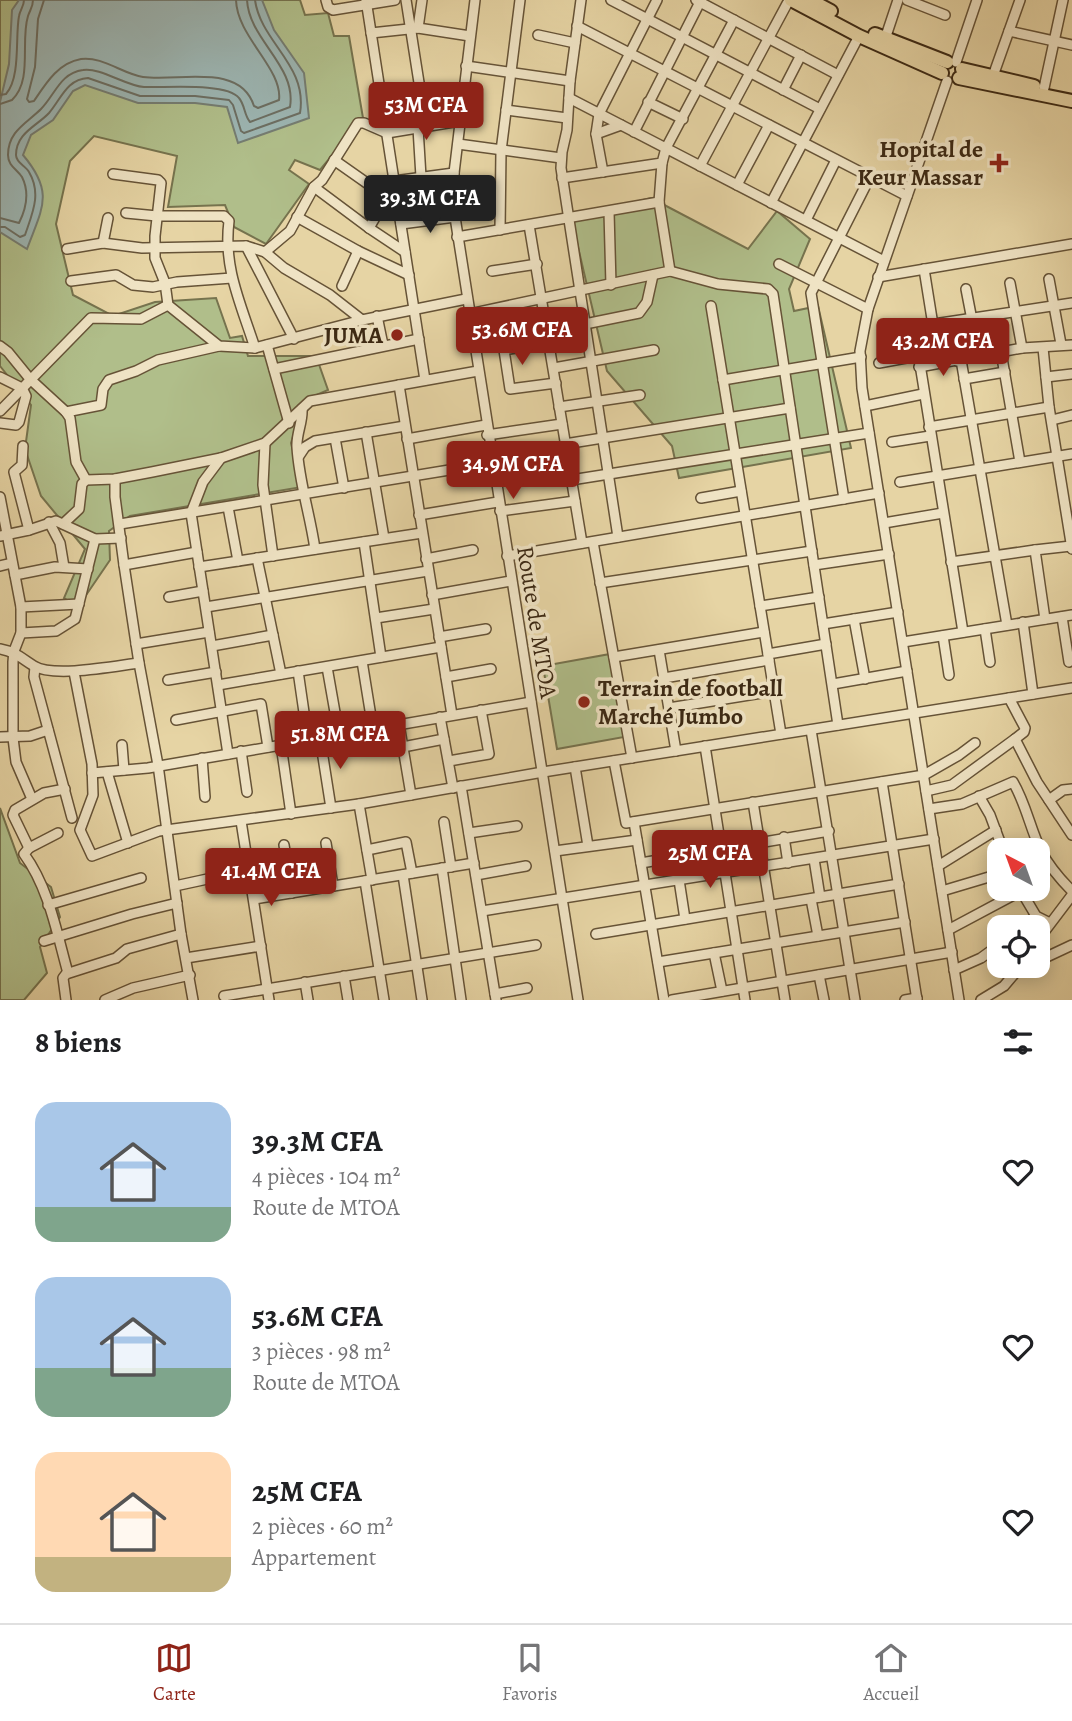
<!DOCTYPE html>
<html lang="fr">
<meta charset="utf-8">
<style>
body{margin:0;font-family:Alegreya,serif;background:#f2f2f2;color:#202124;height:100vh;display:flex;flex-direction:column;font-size:26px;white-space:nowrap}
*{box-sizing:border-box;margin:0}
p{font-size:23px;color:#757577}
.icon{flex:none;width:38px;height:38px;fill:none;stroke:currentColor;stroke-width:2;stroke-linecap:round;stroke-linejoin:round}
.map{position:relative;height:1000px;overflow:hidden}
.panel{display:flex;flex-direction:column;background:#fff;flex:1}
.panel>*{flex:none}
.needle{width:46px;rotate:319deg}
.fabs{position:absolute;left:987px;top:838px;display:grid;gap:14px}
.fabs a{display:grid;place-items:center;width:63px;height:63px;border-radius:14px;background:#fff;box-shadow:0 4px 18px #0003;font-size:35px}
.price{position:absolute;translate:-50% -60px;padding:0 16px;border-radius:7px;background:#8f2418;color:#fff;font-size:23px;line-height:46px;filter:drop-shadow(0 2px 4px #0008)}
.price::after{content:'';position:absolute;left:50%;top:42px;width:21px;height:16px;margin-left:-10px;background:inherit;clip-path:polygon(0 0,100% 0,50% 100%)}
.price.current{background:#222;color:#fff}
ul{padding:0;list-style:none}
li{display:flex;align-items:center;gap:21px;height:175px;padding:0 35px}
li span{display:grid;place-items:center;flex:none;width:196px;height:140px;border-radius:21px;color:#555}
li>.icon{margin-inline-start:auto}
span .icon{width:84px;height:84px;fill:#fffc;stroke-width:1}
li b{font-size:30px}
h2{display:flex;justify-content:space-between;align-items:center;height:84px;padding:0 35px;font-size:30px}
.dock{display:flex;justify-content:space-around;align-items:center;height:98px;border-top:2px solid #e0e0e0;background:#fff;font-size:19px;color:#757577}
.dock a{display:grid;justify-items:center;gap:4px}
.dock .current{color:#8f2418}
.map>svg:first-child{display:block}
.green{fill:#b0be8a;stroke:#76734e;stroke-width:2}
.water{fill:#9cb5b2;stroke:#757d72;stroke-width:2}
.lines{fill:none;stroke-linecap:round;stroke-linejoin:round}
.shore{stroke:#6c6e62;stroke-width:2}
.minor-casing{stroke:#665337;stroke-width:12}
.major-casing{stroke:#3b2813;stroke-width:16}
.minor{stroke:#efe3c4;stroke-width:9}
.major{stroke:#e6d4a4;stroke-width:12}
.poi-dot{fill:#8f2418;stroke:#efe3c4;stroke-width:2.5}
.labels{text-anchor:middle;stroke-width:7;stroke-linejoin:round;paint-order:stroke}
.poi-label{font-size:24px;font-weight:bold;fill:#3b2813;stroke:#efe3c4;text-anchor:end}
.street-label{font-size:24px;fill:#3b2813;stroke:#efe3c4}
</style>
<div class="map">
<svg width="1072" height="1000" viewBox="0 0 1072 1000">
<rect width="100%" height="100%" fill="#e6d4a4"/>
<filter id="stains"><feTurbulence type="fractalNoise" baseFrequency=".00286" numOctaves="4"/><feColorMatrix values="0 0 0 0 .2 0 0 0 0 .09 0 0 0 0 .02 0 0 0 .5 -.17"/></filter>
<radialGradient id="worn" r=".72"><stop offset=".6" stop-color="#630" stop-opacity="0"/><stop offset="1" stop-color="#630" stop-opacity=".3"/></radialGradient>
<!-- green -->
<g class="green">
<path d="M0 0H300L305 15 328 13 334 36H349L363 118 320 170 295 160 289 170 309 184 266 244 234 227 225 205 168 207 177 156 94 136 70 161 56 224 73 295 113 316 155 302 216 298 230 338 242 336 248 356H316L328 390 305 400 291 443 302 487 130 516 109 531 110 560 78 607 64 598 85 549 41 496 25 449 31 405 0 366Z"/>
<path d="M651 198 748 249 777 211 810 239 789 289 794 311 818 306 851 448 679 478 672 446 607 371 571 217Z"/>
<path d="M610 654 624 737 557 749 543 666Z"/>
<path d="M0 808 20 863 51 887 60 917 40 947 47 973 24 1000H0Z"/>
</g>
<!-- water -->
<path class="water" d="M19 0H262L274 30 304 73 309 118 238 143 227 107 195 103H138L85 85 73 91 53 120 31 135 23 155C55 193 42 208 27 249L0 232V102L9 64 12 10Z"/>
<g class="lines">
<!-- shore -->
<g class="shore">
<path d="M44 0 38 19 35 67 27 99 29 102 34 101C46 83 58 63 81 59 102 56 123 74 143 77 179 82 240 62 254 106L258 108 279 100C283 69 237 37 236 0"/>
<path d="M0 95 6 94C21 77 15 37 19 16 20 10 24 6 24 0"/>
<path d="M0 104 12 100C33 80 20 42 28 16 30 10 33 7 33 0"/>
<path d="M0 218 19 223C26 209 30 193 22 177 17 169 8 166 8 155 8 131 27 123 41 109 55 95 60 73 83 70 100 67 126 86 144 87 164 88 227 82 239 98 245 105 244 115 250 122L290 107C297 66 249 40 247 0"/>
<path d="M0 227H5L20 237 25 235C32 214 42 194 29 172 26 166 16 163 16 155 16 133 37 126 49 113 61 99 67 79 88 78L140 96H195L229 100 233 105 241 131 244 133 300 113C308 65 261 43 255 0"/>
</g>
<defs>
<g id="minor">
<path d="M326 0 328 7 333 10 395 0"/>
<path d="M366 0 425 380"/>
<path d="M406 0 426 127"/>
<path d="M475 0 454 173 455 217 578 1000"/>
<path d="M581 0 570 81 567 130 562 152 561 168 618 537"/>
<path d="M611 0 820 109"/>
<path d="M696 0 838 75"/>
<path d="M907 0 945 15"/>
<path d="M577 26 907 196"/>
<path d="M418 28 422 0"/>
<path d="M1009 31 1072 45"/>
<path d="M371 33 418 28 470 36"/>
<path d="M538 35 575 43"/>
<path d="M885 39 898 0"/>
<path d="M956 62 977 0"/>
<path d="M466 66 570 81"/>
<path d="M993 76 1020 0"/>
<path d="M947 81 868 309 860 351 862 388 959 1000"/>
<path d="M1044 88 1063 0"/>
<path d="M783 90 801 55"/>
<path d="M569 98 884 261"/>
<path d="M648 102 683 119"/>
<path d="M506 110 567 118"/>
<path d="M418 128 421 177"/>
<path d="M634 132 700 2"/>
<path d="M596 134 621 125"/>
<path d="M458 144 561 158"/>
<path d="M334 160 398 205"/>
<path d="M700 166 789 0"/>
<path d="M603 172 596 134 599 114 657 0"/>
<path d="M113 174 158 180 161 183 155 236V258L165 283 168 305 219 346 255 348 362 320 466 299"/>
<path d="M562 178 662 163 666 148 734 20"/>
<path d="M394 181 454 173"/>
<path d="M737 185 769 125"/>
<path d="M314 187 369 228 405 252"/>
<path d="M771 203 859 36"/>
<path d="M609 212 611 285"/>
<path d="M126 213 157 216H224L229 221C223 268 241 304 255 348"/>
<path d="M297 217 358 251 409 275"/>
<path d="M806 220 836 160"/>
<path d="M401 224 455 217"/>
<path d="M529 225 582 543"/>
<path d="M369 228 387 197"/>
<path d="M500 230 501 151 520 0"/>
<path d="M457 237 659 202"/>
<path d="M103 243 108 218"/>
<path d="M246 246 294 339"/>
<path d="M67 249 103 243 142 248 246 246 265 252 284 268 330 295 362 320"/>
<path d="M265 252 290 231 314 187 322 180 358 123H364L387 133 460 121"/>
<path d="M779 264 868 309"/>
<path d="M924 269 933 325"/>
<path d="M492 271 537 264"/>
<path d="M670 271 718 284 768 289 773 294 838 725"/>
<path d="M878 277 1072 244"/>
<path d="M1049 279 1061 344"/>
<path d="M71 281 116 275 133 285 153 287 177 282 232 278"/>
<path d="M1010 283 1022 348"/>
<path d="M342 286 358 251"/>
<path d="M966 289 972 320"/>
<path d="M711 306 781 734"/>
<path d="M469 314 670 271 659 202 662 163"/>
<path d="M377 316 383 345"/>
<path d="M976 319 987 354"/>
<path d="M950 323 957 361"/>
<path d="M585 324 639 313 647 302 653 275"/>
<path d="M550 342 504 350 510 389 556 383"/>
<path d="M267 345 289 423"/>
<path d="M0 346 8 352 30 379 66 412 70 418 76 462 86 480"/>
<path d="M1043 348 1049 407 1072 549"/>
<path d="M1001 352 1020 462"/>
<path d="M961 360 1007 625"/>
<path d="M879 363 917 356"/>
<path d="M919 367 1022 348 1072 345"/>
<path d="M554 368 654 350"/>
<path d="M274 369 419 339"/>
<path d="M0 377 22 388 26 396 19 422 16 425 0 423"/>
<path d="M1046 377 1072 374"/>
<path d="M964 379 1005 372"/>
<path d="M723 380 861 357"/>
<path d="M399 385 452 715"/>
<path d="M865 406 923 394"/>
<path d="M559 407 640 395"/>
<path d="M302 409C303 422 296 434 297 447 299 482 310 514 315 549"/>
<path d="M0 411 91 318 141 319 168 305"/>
<path d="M66 412 101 405 103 389 109 380 136 371 158 360 219 346"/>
<path d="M1052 420 1072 415"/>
<path d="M929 427 1049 407"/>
<path d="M366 432 384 538"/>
<path d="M487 435 562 424"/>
<path d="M335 438 344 488"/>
<path d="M407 439 486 425"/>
<path d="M892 442 930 436"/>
<path d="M265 443 263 485 273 556"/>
<path d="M565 444 790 408"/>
<path d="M23 446 22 465 14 472 29 530"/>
<path d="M299 456 305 447 315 441 405 426"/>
<path d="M221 458 203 482 191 513 228 754"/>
<path d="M519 470 568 462"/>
<path d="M115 479V497L124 565 139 663 158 765 181 934 193 1000"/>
<path d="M571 480 869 433"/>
<path d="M900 482 1072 454"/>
<path d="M0 497 21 607V633L14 651 13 662V738L16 762 32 799"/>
<path d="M701 498 741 491"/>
<path d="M844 499 811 293 870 177"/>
<path d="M228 507 238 561"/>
<path d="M500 511 575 501"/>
<path d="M419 515 498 502"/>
<path d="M49 522 60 543 64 567"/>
<path d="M884 523 943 513"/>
<path d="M63 524 79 509 82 484 86 480 115 479 152 472 221 458 265 443 310 401 478 371"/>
<path d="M120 524 492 463"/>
<path d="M0 536 29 530 56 521 95 539 121 538"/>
<path d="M364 542 381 657"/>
<path d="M593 542 632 758"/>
<path d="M507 556 879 493"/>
<path d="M257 558 281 674"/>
<path d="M426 559 473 550"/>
<path d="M951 562 1035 550"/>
<path d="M124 565 197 552"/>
<path d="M814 565 889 554"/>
<path d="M0 566 12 563"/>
<path d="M199 567 422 533"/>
<path d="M15 575 55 567 88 569"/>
<path d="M600 583 812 551"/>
<path d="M432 595 511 581"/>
<path d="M169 597 203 591"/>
<path d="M760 606 819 597"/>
<path d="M21 607 79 604"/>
<path d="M206 607 428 571"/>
<path d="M1062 617 1069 662"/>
<path d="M376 618 434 609"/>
<path d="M854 619 865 679"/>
<path d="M1045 619 1035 550 1071 546"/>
<path d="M1023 622 1033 694"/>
<path d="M823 624 898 612"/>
<path d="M985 629 990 662"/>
<path d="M963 632 914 327 1072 303"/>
<path d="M21 633 56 631 75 619 95 539"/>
<path d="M943 636 949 675"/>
<path d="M439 637 486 629"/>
<path d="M903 642 1072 615"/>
<path d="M136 644 209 632"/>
<path d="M212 646 273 635"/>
<path d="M0 649C16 652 21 658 34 666 54 678 115 666 139 663"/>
<path d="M659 650 676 751"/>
<path d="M768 654 826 644"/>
<path d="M614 657 764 632"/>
<path d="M362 661 373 729"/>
<path d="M35 667 34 677 72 818"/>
<path d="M327 667 339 735"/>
<path d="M298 671 308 740"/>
<path d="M74 672 92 764 93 795 80 830 92 856 159 831 359 804 543 772 1072 688"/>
<path d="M446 677 491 669"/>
<path d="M664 678 769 660"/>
<path d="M168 680 216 672"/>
<path d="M833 684 907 671"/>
<path d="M218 685 441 647"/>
<path d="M1009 698 1025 728 1024 732 1015 739 1037 782 1072 835"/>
<path d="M669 708 774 691"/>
<path d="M440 717 453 788"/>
<path d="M176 720 261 704 268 747"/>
<path d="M399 724 411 795"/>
<path d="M811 730 855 1000"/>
<path d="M0 737 30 736 48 730"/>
<path d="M320 738 331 808"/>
<path d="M122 745 124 770"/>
<path d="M281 745 291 814"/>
<path d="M705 746 745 1000"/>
<path d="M403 747 444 739"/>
<path d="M241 751 247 792"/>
<path d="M202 758 205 797"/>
<path d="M449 761 489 754 481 710"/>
<path d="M614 761 626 823 924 775 959 755 975 743"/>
<path d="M575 767 588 846"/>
<path d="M107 772 128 843"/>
<path d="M92 773 148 768 531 702"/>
<path d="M882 782 917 1000"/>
<path d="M461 786 496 1000"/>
<path d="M926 791 952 785 1015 739"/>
<path d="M979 796 990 815 1003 850"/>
<path d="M1049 800 1063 790 1072 789"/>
<path d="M753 802 785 1000"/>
<path d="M359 804 372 880"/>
<path d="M929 809 962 804 1013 782C1026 804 1030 828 1041 851 1049 866 1060 879 1072 891"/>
<path d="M241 821 269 1000"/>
<path d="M444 822 451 867"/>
<path d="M634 822 664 1000"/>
<path d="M58 833 29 848 13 815 15 810 44 793 65 789"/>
<path d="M469 833 517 826"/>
<path d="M784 837 788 863"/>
<path d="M326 843 333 886"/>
<path d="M742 844 746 869"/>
<path d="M284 845 292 893"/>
<path d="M29 848 24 854C49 888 57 934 68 973"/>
<path d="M367 850 406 842 412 873"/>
<path d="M555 851 637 840"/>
<path d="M814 859 820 897"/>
<path d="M641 863 829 831"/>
<path d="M938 866 996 830"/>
<path d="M442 868 461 1000"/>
<path d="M403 875 422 1000"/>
<path d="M476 875 526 866"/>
<path d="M679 880 685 919"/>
<path d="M365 881 384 1000"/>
<path d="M175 886 249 870"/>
<path d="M1020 889 1036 916 1050 923"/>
<path d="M942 891 999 874"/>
<path d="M254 899 474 863"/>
<path d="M811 899 818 936"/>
<path d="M48 905 141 878"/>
<path d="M482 911 934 839"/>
<path d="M1021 928 1036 916"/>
<path d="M948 930 1021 891"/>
<path d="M596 934 899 884"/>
<path d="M1038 940 1072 895"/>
<path d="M44 941 132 914 177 903"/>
<path d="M714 953 722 991"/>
<path d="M186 958 261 946"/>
<path d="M1038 961 1072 945"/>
<path d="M658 962 905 922"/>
<path d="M954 970 981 958 999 945"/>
<path d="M819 975 824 1000"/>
<path d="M344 976 348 1000"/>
<path d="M305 982 308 1000"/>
<path d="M495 994 527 988"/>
<path d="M224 996 536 945"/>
<path d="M66 1000 63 978 66 974 116 958 127 949 181 934"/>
<path d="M105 1000 133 988 190 975"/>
<path d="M672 1000 952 952"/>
<path d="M905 1000 917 998"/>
<path d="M981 1000 1004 986 1021 966"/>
</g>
<g id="major">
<path d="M791 0 859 36 942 73"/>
<path d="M810 0 831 11"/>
<path d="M875 34 947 62"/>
<path d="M962 69 1034 86"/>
<path d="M959 78 1072 101"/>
</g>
</defs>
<!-- minor casing -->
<use href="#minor" class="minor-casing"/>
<!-- major casing -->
<use href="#major" class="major-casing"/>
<!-- minor -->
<use href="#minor" class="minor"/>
<!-- major -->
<use href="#major" class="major"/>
</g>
<!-- markers -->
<g class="poi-dot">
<path d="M995.5 152.5h7v7h7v7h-7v7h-7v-7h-7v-7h7z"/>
<circle cx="397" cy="335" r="7"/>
<circle cx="584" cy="702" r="7"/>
</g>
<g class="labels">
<!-- poi labels -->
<g class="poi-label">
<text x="983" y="157">Hopital de<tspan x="983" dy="28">Keur Massar</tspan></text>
<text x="383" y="343">JUMA</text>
<text x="598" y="696" text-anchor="start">Terrain de football<tspan x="598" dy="28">Marché Jumbo</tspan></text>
</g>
<!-- street labels -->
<g class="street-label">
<text transform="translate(537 622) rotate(81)" y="8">Route de MTOA</text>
</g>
</g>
<rect width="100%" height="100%" filter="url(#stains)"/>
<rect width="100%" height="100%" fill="url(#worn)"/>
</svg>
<div class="fabs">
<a><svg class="needle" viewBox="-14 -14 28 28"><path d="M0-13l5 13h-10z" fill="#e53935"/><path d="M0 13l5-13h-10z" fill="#757577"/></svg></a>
<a><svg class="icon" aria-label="locate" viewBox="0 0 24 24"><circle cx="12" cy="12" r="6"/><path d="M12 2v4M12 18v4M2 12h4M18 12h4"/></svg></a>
</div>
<b class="price" style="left:426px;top:142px">53M CFA</b>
<b class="price current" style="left:430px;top:235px">39.3M CFA</b>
<b class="price" style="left:522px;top:367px">53.6M CFA</b>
<b class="price" style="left:943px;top:378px">43.2M CFA</b>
<b class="price" style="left:513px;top:501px">34.9M CFA</b>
<b class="price" style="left:340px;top:771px">51.8M CFA</b>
<b class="price" style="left:710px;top:890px">25M CFA</b>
<b class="price" style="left:271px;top:908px">41.4M CFA</b>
</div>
<section class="panel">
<h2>8 biens<svg class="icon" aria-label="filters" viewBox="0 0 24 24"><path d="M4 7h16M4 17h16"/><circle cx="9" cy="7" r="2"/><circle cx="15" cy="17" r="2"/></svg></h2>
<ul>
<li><span style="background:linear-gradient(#a9c7e8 75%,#7fa58c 0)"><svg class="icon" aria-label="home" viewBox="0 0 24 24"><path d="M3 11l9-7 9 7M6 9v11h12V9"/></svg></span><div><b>39.3M CFA</b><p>4 pièces · 104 m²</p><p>Route de MTOA</p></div><svg class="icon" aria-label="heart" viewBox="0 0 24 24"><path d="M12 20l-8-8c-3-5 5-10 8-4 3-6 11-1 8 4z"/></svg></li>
<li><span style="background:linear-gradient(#a9c7e8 65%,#7fa58c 0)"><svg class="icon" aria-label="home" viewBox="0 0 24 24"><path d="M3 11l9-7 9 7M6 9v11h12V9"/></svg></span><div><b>53.6M CFA</b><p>3 pièces · 98 m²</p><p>Route de MTOA</p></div><svg class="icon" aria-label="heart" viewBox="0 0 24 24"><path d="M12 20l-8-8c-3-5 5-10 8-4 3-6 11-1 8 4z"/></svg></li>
<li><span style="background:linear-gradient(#ffd9b3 75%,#c2b280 0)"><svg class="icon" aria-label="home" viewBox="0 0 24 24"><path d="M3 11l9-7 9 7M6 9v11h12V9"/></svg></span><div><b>25M CFA</b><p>2 pièces · 60 m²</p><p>Appartement</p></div><svg class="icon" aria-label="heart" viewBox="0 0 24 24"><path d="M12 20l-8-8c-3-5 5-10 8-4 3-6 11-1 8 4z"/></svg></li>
</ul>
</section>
<nav class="dock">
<a class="current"><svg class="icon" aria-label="map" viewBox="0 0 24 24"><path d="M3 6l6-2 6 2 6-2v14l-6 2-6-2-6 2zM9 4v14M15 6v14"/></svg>Carte</a>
<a><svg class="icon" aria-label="saved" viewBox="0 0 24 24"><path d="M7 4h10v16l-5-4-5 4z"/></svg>Favoris</a>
<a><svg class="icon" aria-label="home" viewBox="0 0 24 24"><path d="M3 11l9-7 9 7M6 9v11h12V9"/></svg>Accueil</a>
</nav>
